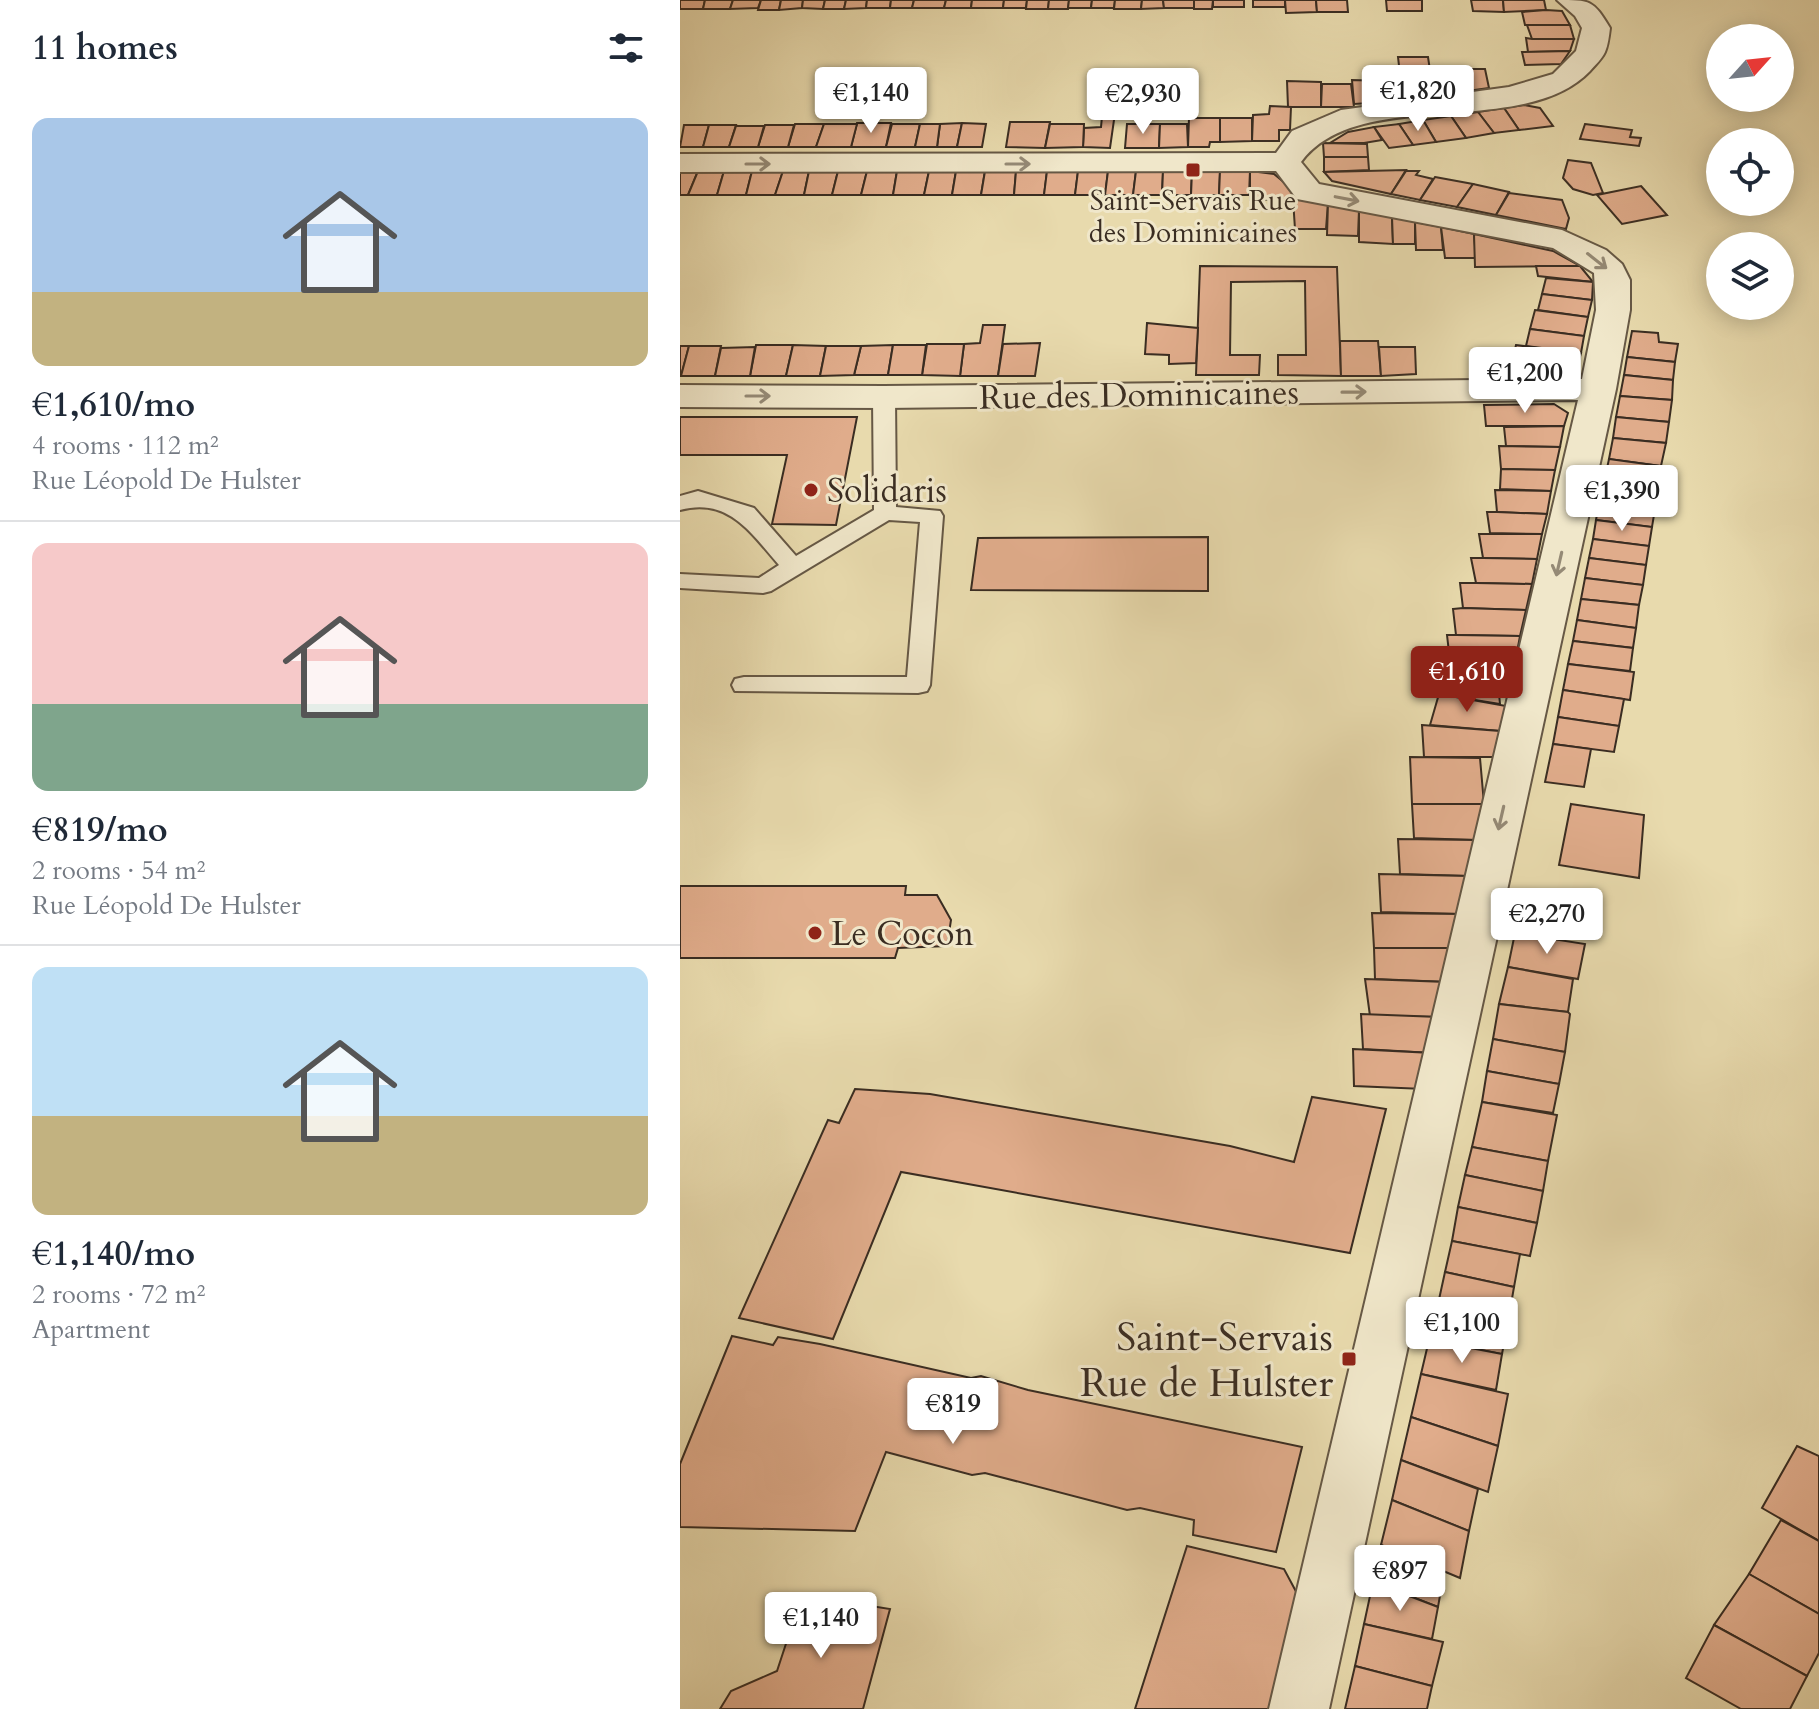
<!DOCTYPE html>
<meta charset="utf-8">
<style>
body{margin:0;font-family:Cardo,serif;background:#f6f6f7;color:#1f2937;height:100vh;display:flex;flex-direction:column;font-size:30px;white-space:nowrap}
*{box-sizing:border-box;margin:0}
p{font-size:26px;color:#747a83}
.icon{flex:none;width:44px;height:44px;fill:none;stroke:currentColor;stroke-width:2;stroke-linecap:round;stroke-linejoin:round}
.map{position:relative;flex:1;overflow:hidden}
.sheet{display:flex;flex-direction:column;background:#fff;width:680px}
.sheet>*{flex:none}
.needle{width:52px;rotate:63deg}
.tools{position:absolute;left:1026px;top:24px;display:grid;gap:16px}
.tools a{display:grid;place-items:center;width:88px;height:88px;border-radius:50%;background:#fff;box-shadow:0 4px 20px #0003;font-size:40px}
.price{position:absolute;translate:-50% -68px;padding:0 18px;border-radius:8px;background:#fff;color:#222;font-size:26px;line-height:52px;filter:drop-shadow(0 2px 4px #0008)}
.price::after{content:'';position:absolute;left:50%;top:48px;width:24px;height:18px;margin-left:-12px;background:inherit;clip-path:polygon(0 0,100% 0,50% 100%)}
.price.selected{background:#8f2418;color:#fff}
ul{padding:0;list-style:none}
li{display:grid;align-content:center;gap:16px;height:424px;padding:0 32px}
li+li{border-top:2px solid #e0e1e3}
li span{display:grid;place-items:center;height:248px;border-radius:16px;color:#555}
li>.icon{margin-inline-start:auto}
span .icon{width:144px;height:144px;fill:#fffc;stroke-width:1}
li b{font-size:34px}
h2{display:flex;justify-content:space-between;align-items:center;height:96px;padding:0 32px;font-size:34px}
main{display:flex;flex:1;min-height:0}
.map>svg:first-child{display:block}
.building{fill:#e0ac8b;stroke:#3a2d22;stroke-width:2}
.lines{fill:none;stroke-linecap:round;stroke-linejoin:round}
.lane-casing{stroke:#665845;stroke-width:4}
.street-casing{stroke:#665845;stroke-width:4}
.lane{fill:#f0e7ca;fill-rule:evenodd}
.street{fill:#f0e7ca;fill-rule:evenodd}
.oneway{stroke:#958a76}
.poi-dot{fill:#8f2418;stroke:#f0e7ca;stroke-width:3}
.labels{text-anchor:middle;stroke-width:6;stroke-linejoin:round;paint-order:stroke}
.far-poi-label{font-size:28px;fill:#3a2d22;stroke:#f0e7ca}
.street-label{font-size:34px;fill:#3a2d22;stroke:#f0e7ca}
.poi-label{font-size:34px;fill:#3a2d22;stroke:#f0e7ca;text-anchor:start}
.near-poi-label{font-size:40px;fill:#3a2d22;stroke:#f0e7ca;text-anchor:end}
</style>
<main>
<section class="sheet">
<h2>11 homes<svg class="icon" aria-label="filters" viewBox="0 0 24 24"><path d="M4 7h16M4 17h16"/><circle cx="9" cy="7" r="2"/><circle cx="15" cy="17" r="2"/></svg></h2>
<ul>
<li><span style="background:linear-gradient(#a9c7e8 70%,#c2b280 0)"><svg class="icon" aria-label="home" viewBox="0 0 24 24"><path d="M3 11l9-7 9 7M6 9v11h12V9"/></svg></span><div><b>€1,610/mo</b><p>4 rooms · 112 m²</p><p>Rue Léopold De Hulster</p></div></li>
<li><span style="background:linear-gradient(#f6c9c9 65%,#7fa58c 0)"><svg class="icon" aria-label="home" viewBox="0 0 24 24"><path d="M3 11l9-7 9 7M6 9v11h12V9"/></svg></span><div><b>€819/mo</b><p>2 rooms · 54 m²</p><p>Rue Léopold De Hulster</p></div></li>
<li><span style="background:linear-gradient(#bfe0f5 60%,#c2b280 0)"><svg class="icon" aria-label="home" viewBox="0 0 24 24"><path d="M3 11l9-7 9 7M6 9v11h12V9"/></svg></span><div><b>€1,140/mo</b><p>2 rooms · 72 m²</p><p>Apartment</p></div></li>
</ul>
</section>
<div class="map">
<svg width="1139" height="1709" viewBox="0 0 1139 1709">
<rect width="100%" height="100%" fill="#e8daad"/>
<filter id="stains"><feTurbulence type="fractalNoise" baseFrequency=".0025" numOctaves="4"/><feColorMatrix values="0 0 0 0 .2 0 0 0 0 .09 0 0 0 0 .02 0 0 0 .5 -.17"/></filter>
<radialGradient id="worn" r=".72"><stop offset=".6" stop-color="#630" stop-opacity="0"/><stop offset="1" stop-color="#630" stop-opacity=".3"/></radialGradient>
<!-- building -->
<g class="building">
<path d="M0 0H25L23 9H0Z"/>
<path d="M25 0H53L50 9H23Z"/>
<path d="M53 0H81L78 8 50 9Z"/>
<path d="M81 0H101L99 10H78Z"/>
<path d="M101 0H123L122 8 99 10Z"/>
<path d="M123 0H145L143 9 122 8Z"/>
<path d="M145 0H166L164 9H143Z"/>
<path d="M166 0H187L186 8 164 9Z"/>
<path d="M187 0H211L210 8H186Z"/>
<path d="M211 0H234L232 8H210Z"/>
<path d="M234 0H266L264 8H232Z"/>
<path d="M266 0H292L291 8H264Z"/>
<path d="M292 0H324L323 8H291Z"/>
<path d="M324 0H347L346 8H323Z"/>
<path d="M347 0H369L368 9H346Z"/>
<path d="M369 0H389L388 9H368Z"/>
<path d="M389 0H412L411 8H388Z"/>
<path d="M412 0H435L434 8H411Z"/>
<path d="M435 0H462L461 9H434Z"/>
<path d="M462 0H483L484 8 461 9Z"/>
<path d="M483 0H514V8H484Z"/>
<path d="M514 0H533L532 9H514Z"/>
<rect x="533" y="0" width="31" height="7"/>
<rect x="573" y="0" width="32" height="7"/>
<path d="M605 0H636L637 12 606 13Z"/>
<path d="M636 0H667L668 12H637Z"/>
<path d="M706 0H742V11H707Z"/>
<path d="M791 0H823L824 12 793 11Z"/>
<path d="M823 0H864L866 10 824 12Z"/>
<path d="M866 10 882 11 890 25H845L842 12Z"/>
<path d="M847 25H890L894 39H852Z"/>
<path d="M846 38 852 39H894L890 51 848 52Z"/>
<path d="M890 51 881 64 845 65 842 52Z"/>
<path d="M718 57H748L754 97 723 100Z"/>
<path d="M779 69H805L809 88 780 92Z"/>
<path d="M672 80 703 81 706 102 674 104Z"/>
<path d="M607 81 641 82V107H608Z"/>
<path d="M642 84H671L674 107H641Z"/>
<path d="M704 85H720L723 100 706 102Z"/>
<path d="M844 105 860 108 873 126 839 130 824 108Z"/>
<path d="M423 106H436L430 148 403 147 404 128 421 127Z"/>
<path d="M590 106 611 107 610 130H599V141H572L573 115 589 114Z"/>
<path d="M824 108 839 130 814 133 798 112Z"/>
<path d="M798 112 814 133 786 138 771 116Z"/>
<path d="M771 116 786 138 756 142 743 120Z"/>
<path d="M509 118H540V142H530L529 147H508Z"/>
<path d="M540 118H572V141L540 142Z"/>
<path d="M743 120 756 142 733 145 719 124Z"/>
<path d="M330 122H370L365 148 326 147Z"/>
<path d="M177 123H211L206 147H171Z"/>
<path d="M282 123 277 147H257L260 124Z"/>
<path d="M282 123 306 124 302 147H277Z"/>
<path d="M115 124H144L136 147H108Z"/>
<path d="M144 124H177L171 147H136Z"/>
<path d="M212 124H240L235 147H206Z"/>
<path d="M240 124H260L257 147H235Z"/>
<path d="M370 124H404L403 147 365 148Z"/>
<path d="M447 124H480L479 148H445Z"/>
<path d="M480 124H507L508 147 479 148Z"/>
<path d="M719 124 733 145 709 148 694 127Z"/>
<path d="M905 124 952 130 950 137 961 138 959 146 900 139Z"/>
<path d="M4 125H29L23 147H0Z"/>
<path d="M29 125H56L49 147H23Z"/>
<path d="M114 125 108 147H78L85 125Z"/>
<path d="M56 126H84L78 147H49Z"/>
<path d="M694 127 702 140 684 143H650L668 132Z"/>
<path d="M643 143 687 144 688 157H644Z"/>
<path d="M644 157H688L689 170 644 172Z"/>
<path d="M888 160 911 163 923 193 913 195 893 189 883 178Z"/>
<path d="M726 170 711 194 652 181 644 172Z"/>
<path d="M0 171H18L8 195H0Z"/>
<path d="M18 171H44L37 195H8Z"/>
<path d="M44 171H72L66 195H37Z"/>
<path d="M72 171H103L95 195H66Z"/>
<path d="M103 171H129L124 195H95Z"/>
<path d="M129 171H158L152 195H124Z"/>
<path d="M158 171H187L181 195H152Z"/>
<path d="M187 171H217L213 195H181Z"/>
<path d="M217 171H249L244 195H213Z"/>
<path d="M249 171H276L272 195H244Z"/>
<path d="M276 171H305L301 195H272Z"/>
<path d="M305 171H336L334 195H301Z"/>
<path d="M336 171H367L364 195H334Z"/>
<path d="M367 171H398L395 195H364Z"/>
<path d="M398 171H428L425 195H395Z"/>
<path d="M428 171H456L453 195H425Z"/>
<path d="M456 171H483L482 195H453Z"/>
<path d="M483 171H512L511 195H482Z"/>
<path d="M512 171H540L539 195H511Z"/>
<path d="M540 171H570L569 195H539Z"/>
<path d="M570 171 594 174 618 194 613 199 570 200Z"/>
<path d="M726 171H739L736 175 753 179 740 200 711 194Z"/>
<path d="M755 177 793 184 777 207 740 200Z"/>
<path d="M793 184 829 192 816 215 777 207Z"/>
<path d="M961 186 987 215 942 224 917 195Z"/>
<path d="M829 193 882 200 889 218 886 229 816 215Z"/>
<path d="M618 194 648 203 646 229H615L613 199Z"/>
<path d="M648 203 679 210 678 236 647 235Z"/>
<path d="M679 210 712 217 713 244 679 242Z"/>
<path d="M712 217 735 222V244H713Z"/>
<path d="M735 222 761 227 763 250H736Z"/>
<path d="M761 227 794 234 796 258H765Z"/>
<path d="M794 234 873 251 900 266 795 267Z"/>
<path d="M520 266 657 267 661 376 598 375V355H626L625 281 551 282 550 355H580L579 375H516Z"/>
<path d="M856 266H900L913 282 858 276Z"/>
<path d="M866 278 913 282 912 300 862 294Z"/>
<path d="M862 294 912 300 908 317 858 310Z"/>
<path d="M855 310 908 317 904 336 850 329Z"/>
<path d="M467 323 518 328 516 363 489 364V355L465 354Z"/>
<path d="M303 325H325L318 376H280L284 344 300 343Z"/>
<path d="M850 329 904 336 901 353 846 346Z"/>
<path d="M952 331 978 333 979 342 998 344 995 362 947 357Z"/>
<path d="M660 341H698L701 376H661Z"/>
<path d="M360 343 355 376H318L323 344Z"/>
<path d="M247 344H284L280 376 242 375Z"/>
<path d="M76 345H113L106 376H70Z"/>
<path d="M113 345 146 346 140 376H106Z"/>
<path d="M213 345 208 375H174L181 346Z"/>
<path d="M213 345H246L242 375H208Z"/>
<path d="M836 345 865 349 861 374 829 373Z"/>
<path d="M0 346H9L1 376H0Z"/>
<path d="M9 346H41L35 376H1Z"/>
<path d="M146 346H181L174 375 140 376Z"/>
<path d="M75 347 70 376H35L41 348Z"/>
<path d="M699 347H735L736 374 701 376Z"/>
<path d="M865 349 901 353 897 368 886 374H861Z"/>
<path d="M947 357 995 362 993 380 944 375Z"/>
<path d="M944 375 993 380 992 400 940 396Z"/>
<path d="M940 396 992 400 989 422 936 417Z"/>
<path d="M874 404 888 413 884 426H806L804 405Z"/>
<path d="M0 417H177L156 525 92 524 107 455H0Z"/>
<path d="M936 417 989 422 986 443 933 438Z"/>
<path d="M884 426 880 447 826 446 824 427Z"/>
<path d="M933 438 986 443 981 466 929 459Z"/>
<path d="M819 446 880 447 875 470 821 469Z"/>
<path d="M929 459 981 466 978 487 924 482Z"/>
<path d="M821 469 875 470 871 491 820 489Z"/>
<path d="M924 482 978 487 975 509 919 503Z"/>
<path d="M815 490 871 491 867 514 817 512Z"/>
<path d="M919 503 975 509 972 527 916 520Z"/>
<path d="M807 512H817L867 514 862 534 810 533Z"/>
<path d="M916 520 972 527 969 546 913 539Z"/>
<path d="M799 534H862L857 559 803 558Z"/>
<path d="M528 537V591L291 590 298 538Z"/>
<path d="M913 539 969 546 966 565 909 558Z"/>
<path d="M791 558H803L857 559 852 584 796 583Z"/>
<path d="M909 558 966 565 963 585 905 578Z"/>
<path d="M905 578 963 585 959 605 901 599Z"/>
<path d="M780 583H796L852 584 846 610 783 608Z"/>
<path d="M901 599 959 605 956 628 897 620Z"/>
<path d="M773 609 783 608 846 610 840 636 776 635Z"/>
<path d="M897 620 956 628 953 648 893 641Z"/>
<path d="M767 635H776L840 636 835 663 816 664 770 661Z"/>
<path d="M893 641 953 648 950 671 888 664Z"/>
<path d="M770 661 816 664 820 704 763 695 760 662Z"/>
<path d="M888 664 954 672 950 700 883 690Z"/>
<path d="M883 690 944 699 939 726 878 717Z"/>
<path d="M759 694 826 706 820 731 750 725Z"/>
<path d="M878 717 939 726 934 752 873 744Z"/>
<path d="M742 725 820 731 816 757H744Z"/>
<path d="M873 744 911 749 904 787 865 782Z"/>
<path d="M730 757 800 758 804 804H732Z"/>
<path d="M732 804H804L796 840 734 838Z"/>
<path d="M891 804 964 815 959 878 879 865Z"/>
<path d="M718 839 796 840 788 876 720 874Z"/>
<path d="M699 874 788 876 781 914 701 912Z"/>
<path d="M0 886H226L225 895H257L271 920 267 946 218 948 215 958H0Z"/>
<path d="M692 913 781 914 774 948H694Z"/>
<path d="M835 933 905 944 898 979 828 967Z"/>
<path d="M694 948H774L767 982 695 979Z"/>
<path d="M828 967 893 979 888 1012 819 1004Z"/>
<path d="M685 979 767 982 759 1017 690 1016Z"/>
<path d="M819 1004 888 1012 890 1014 885 1052 813 1039Z"/>
<path d="M681 1014 759 1017 752 1053 683 1049Z"/>
<path d="M813 1039 885 1052 879 1084 807 1071Z"/>
<path d="M673 1049 752 1053 744 1089 674 1086Z"/>
<path d="M807 1071 879 1084 873 1113 802 1102Z"/>
<path d="M175 1089 250 1094 550 1146 614 1162 632 1097 706 1109 670 1253 221 1172 153 1339 59 1318 148 1120 159 1123Z"/>
<path d="M802 1102 877 1115 868 1161 792 1147Z"/>
<path d="M792 1147 868 1161 863 1191 785 1175Z"/>
<path d="M785 1175 863 1191 857 1223 778 1207Z"/>
<path d="M778 1207 857 1223 850 1256 772 1241Z"/>
<path d="M772 1241 840 1254 834 1287 765 1272Z"/>
<path d="M765 1272 834 1287 828 1322 758 1304Z"/>
<path d="M758 1304 828 1322 822 1354 749 1340Z"/>
<path d="M52 1336 93 1345 98 1337 140 1344 291 1378 301 1376 348 1390 622 1447 596 1552 513 1535 514 1520 460 1508 447 1510 305 1473 292 1475 206 1452 175 1531 0 1527V1464Z"/>
<path d="M749 1340 822 1354 816 1390 741 1374Z"/>
<path d="M741 1374 828 1394 818 1446 731 1417Z"/>
<path d="M731 1417 818 1446 808 1492 721 1460Z"/>
<path d="M1117 1446 1139 1456V1541L1082 1508Z"/>
<path d="M721 1460 798 1489 789 1531 712 1500Z"/>
<path d="M712 1500 789 1531 780 1578 701 1545Z"/>
<path d="M1101 1520 1139 1541V1614L1069 1574Z"/>
<path d="M701 1545 764 1573 758 1607 693 1582Z"/>
<path d="M507 1546 604 1569 620 1599 592 1709H455Z"/>
<path d="M1069 1574 1139 1614V1653L1127 1676 1034 1625Z"/>
<path d="M693 1582 758 1607 752 1639 684 1624Z"/>
<path d="M122 1595 210 1609 183 1709H40L51 1691 97 1671Z"/>
<path d="M684 1624 763 1642 752 1686 675 1666Z"/>
<path d="M1034 1625 1127 1676 1110 1709H1061L1006 1678Z"/>
<path d="M675 1666 752 1686 747 1709H665Z"/>
</g>
<g class="lines">
<defs>
<path id="lane" d="M204 391 215 397 216 507 260 511 263 516 250 685 247 691 238 693 55 691 52 685 55 679 64 677H227L240 522 209 520 91 591 83 593 0 588V574L79 578 99 565C71 533 49 497 0 510V496L18 491 74 508 116 556 194 510 193 397Z"/>
<path id="street" d="M877 0C911 0 913 0 930 28 929 36 928 45 925 52 922 59 915 65 910 71 843 141 679 84 621 162L639 184 882 230 926 250 942 264 950 280V310L936 389 649 1709H589L898 400 204 408 0 407V385L204 386 902 379 916 310 914 273 873 248 617 199 596 171 0 172V154L596 153 612 131 661 110 829 87 873 74 896 51 902 28 895 16Z"/>
</defs>
<!-- lane casing -->
<use href="#lane" class="lane-casing"/>
<!-- street casing -->
<use href="#street" class="street-casing"/>
<!-- lane -->
<use href="#lane" class="lane"/>
<!-- street -->
<use href="#street" class="street"/>
</g>
<!-- one-way arrows -->
<defs><path id="oneway-shaft" d="M-6 0H5M1.5-3L5.5 0L1.5 3" fill="none" stroke-width="1.6" stroke-linecap="round" stroke-linejoin="round" transform="scale(2)"/></defs>
<g class="oneway">
<use href="#oneway-shaft" transform="translate(78 164)"/>
<use href="#oneway-shaft" transform="translate(338 164)"/>
<use href="#oneway-shaft" transform="translate(667 199) rotate(11)"/>
<use href="#oneway-shaft" transform="translate(917 261) rotate(38)"/>
<use href="#oneway-shaft" transform="translate(674 392) rotate(-1)"/>
<use href="#oneway-shaft" transform="translate(78 396)"/>
<use href="#oneway-shaft" transform="translate(879 564) rotate(103)"/>
<use href="#oneway-shaft" transform="translate(821 818) rotate(103)"/>
</g>
<!-- markers -->
<g class="poi-dot">
<rect x="505" y="162" width="16" height="16" rx="4"/>
<circle cx="131" cy="490" r="8"/>
<circle cx="135" cy="933" r="8"/>
<rect x="661" y="1351" width="16" height="16" rx="4"/>
</g>
<g class="labels">
<!-- far-poi labels -->
<g class="far-poi-label">
<text x="513" y="210">Saint-Servais Rue<tspan x="513" dy="32">des Dominicaines</tspan></text>
</g>
<!-- street labels -->
<g class="street-label">
<text transform="translate(459 394) rotate(-1)" y="12">Rue des Dominicaines</text>
</g>
<!-- poi labels -->
<g class="poi-label">
<text x="147" y="502">Solidaris</text>
<text x="151" y="945">Le Cocon</text>
</g>
<!-- near-poi labels -->
<g class="near-poi-label">
<text x="653" y="1350">Saint-Servais<tspan x="653" dy="46">Rue de Hulster</tspan></text>
</g>
</g>
<rect width="100%" height="100%" filter="url(#stains)"/>
<rect width="100%" height="100%" fill="url(#worn)"/>
</svg>
<div class="tools">
<a><svg class="needle" viewBox="-14 -14 28 28"><path d="M0-13l5 13h-10z" fill="#e53935"/><path d="M0 13l5-13h-10z" fill="#747a83"/></svg></a>
<a><svg class="icon" aria-label="locate" viewBox="0 0 24 24"><circle cx="12" cy="12" r="6"/><path d="M12 2v4M12 18v4M2 12h4M18 12h4"/></svg></a>
<a><svg class="icon" aria-label="layers" viewBox="0 0 24 24"><path d="M12 4l9 5-9 5-9-5zM3 14l9 5 9-5"/></svg></a>
</div>
<b class="price" style="left:738px;top:133px">€1,820</b>
<b class="price" style="left:191px;top:135px">€1,140</b>
<b class="price" style="left:463px;top:136px">€2,930</b>
<b class="price" style="left:845px;top:415px">€1,200</b>
<b class="price" style="left:942px;top:533px">€1,390</b>
<b class="price selected" style="left:787px;top:714px">€1,610</b>
<b class="price" style="left:867px;top:956px">€2,270</b>
<b class="price" style="left:782px;top:1365px">€1,100</b>
<b class="price" style="left:273px;top:1446px">€819</b>
<b class="price" style="left:720px;top:1613px">€897</b>
<b class="price" style="left:141px;top:1660px">€1,140</b>
</div>
</main>
